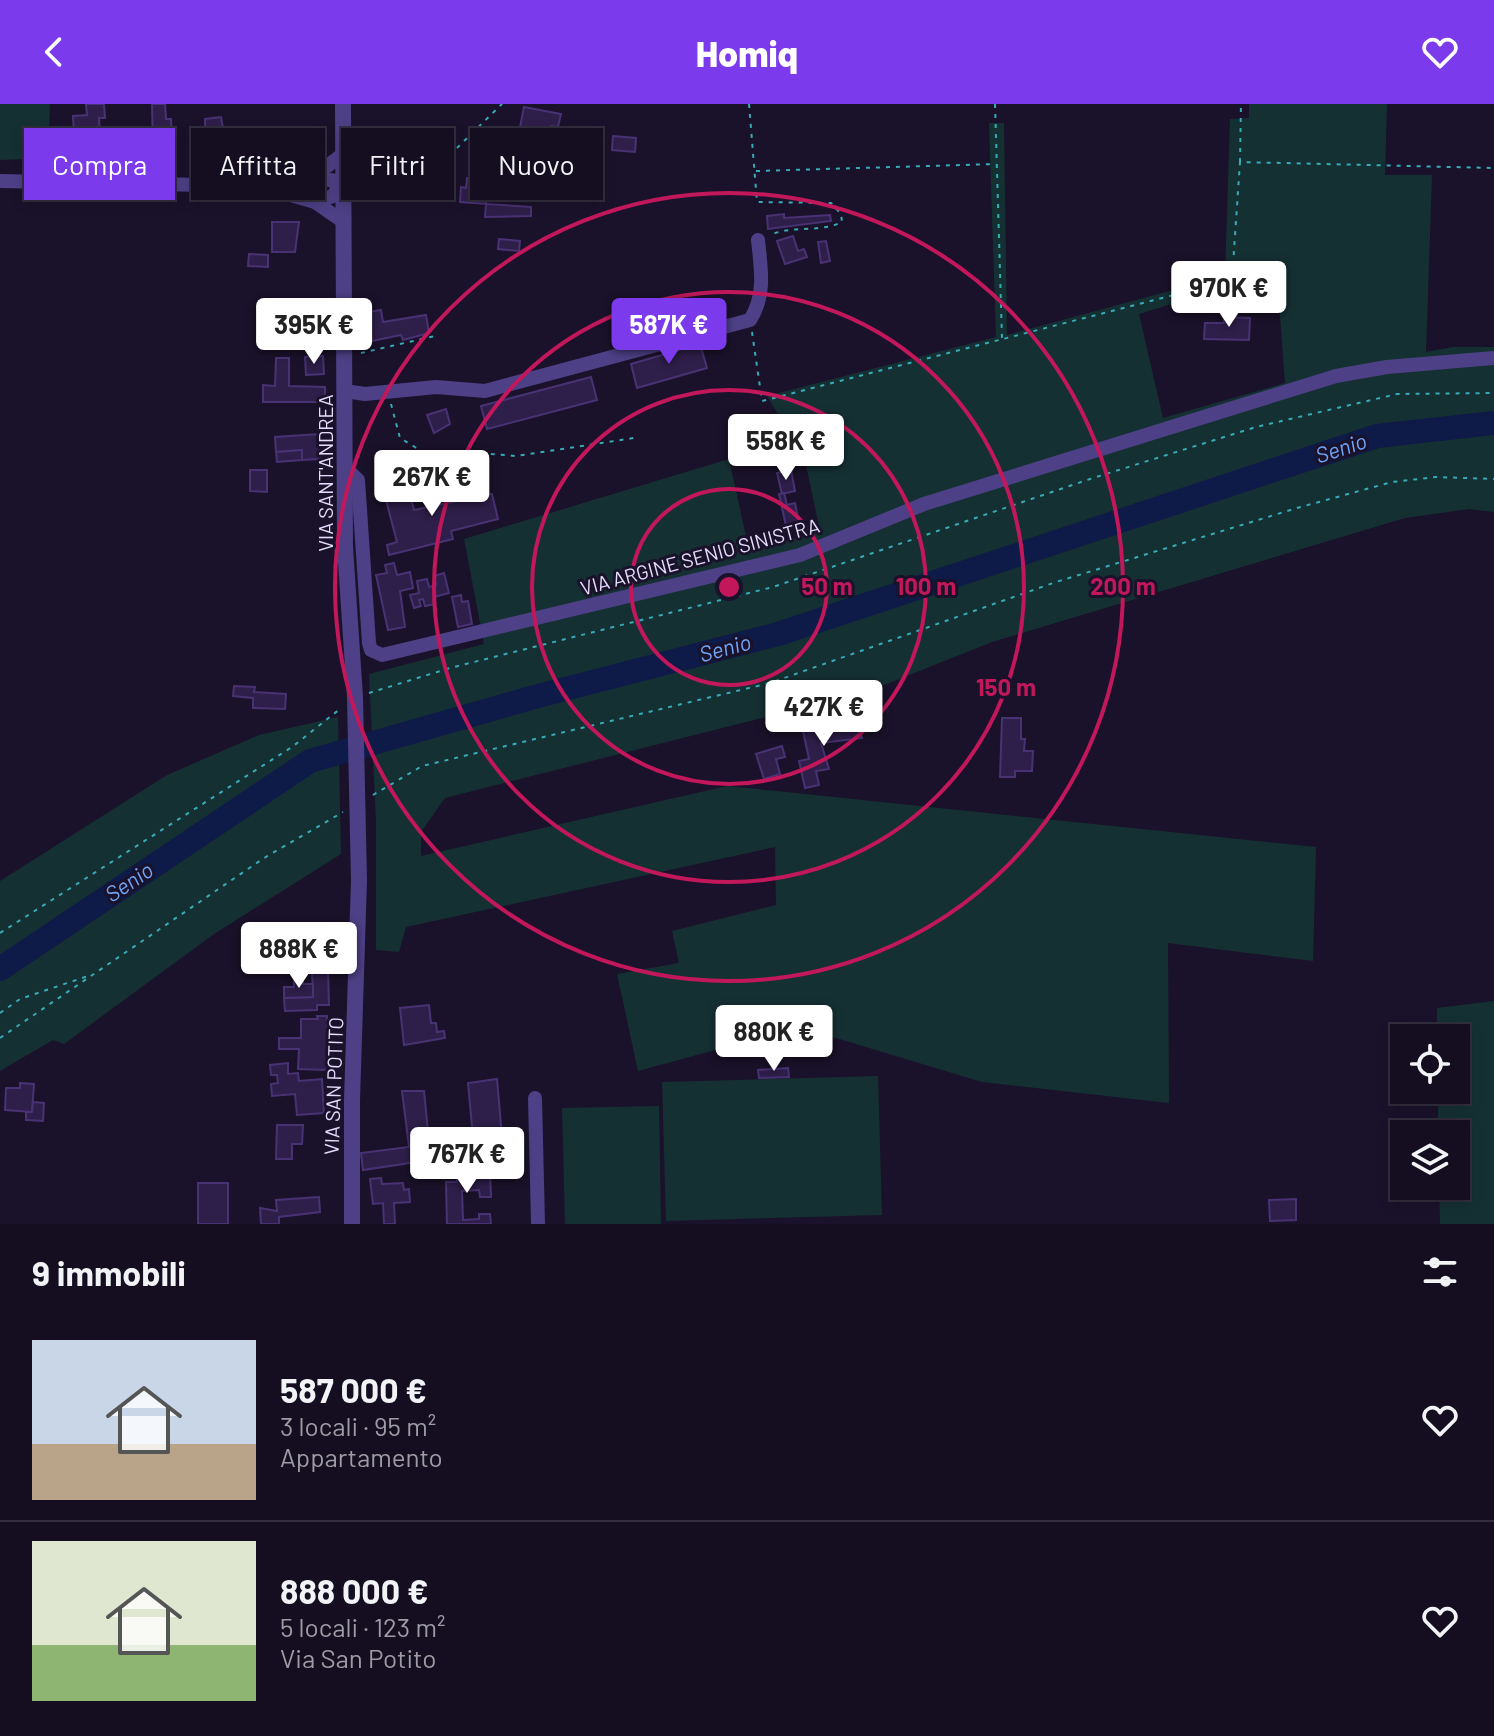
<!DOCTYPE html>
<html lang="it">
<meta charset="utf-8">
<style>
body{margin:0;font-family:Barlow,sans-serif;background:#211c2d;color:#f1f3f6;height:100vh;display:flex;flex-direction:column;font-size:30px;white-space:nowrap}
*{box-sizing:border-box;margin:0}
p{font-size:26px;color:#9d9ca5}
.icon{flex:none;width:44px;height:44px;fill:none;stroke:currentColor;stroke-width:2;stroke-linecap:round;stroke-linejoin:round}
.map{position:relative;height:1120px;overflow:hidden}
.side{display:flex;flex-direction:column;background:#140e20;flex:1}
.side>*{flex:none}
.hud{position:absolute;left:24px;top:24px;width:800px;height:72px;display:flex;gap:16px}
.tools{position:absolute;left:1390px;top:920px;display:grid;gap:16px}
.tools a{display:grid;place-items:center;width:80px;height:80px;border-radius:0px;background:#140e20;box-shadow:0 4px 12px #0003,0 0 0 2px #332e3e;font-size:40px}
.price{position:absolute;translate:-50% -68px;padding:0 18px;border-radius:8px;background:#fff;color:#222;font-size:26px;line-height:52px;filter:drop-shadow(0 2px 4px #0008)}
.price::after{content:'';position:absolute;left:50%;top:48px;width:24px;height:18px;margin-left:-12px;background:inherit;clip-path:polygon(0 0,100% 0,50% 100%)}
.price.active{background:#7c3aed;color:#fff}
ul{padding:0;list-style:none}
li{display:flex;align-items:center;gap:24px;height:200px;padding:0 32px}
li+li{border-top:2px solid #332e3e}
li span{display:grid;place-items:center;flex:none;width:224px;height:160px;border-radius:0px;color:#555}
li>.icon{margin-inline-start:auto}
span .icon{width:96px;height:96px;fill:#fffc;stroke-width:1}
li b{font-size:34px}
h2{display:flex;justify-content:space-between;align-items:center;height:96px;padding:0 32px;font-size:34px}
.chip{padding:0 28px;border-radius:0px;background:#140e20;box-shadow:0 4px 12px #0003,0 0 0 2px #332e3e;font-size:28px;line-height:72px}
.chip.active{background:#7c3aed;color:#fff}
header{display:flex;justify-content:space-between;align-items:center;height:104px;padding:0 32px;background:#7c3aed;color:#fff;font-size:36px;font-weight:800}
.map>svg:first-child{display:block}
.green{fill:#153033;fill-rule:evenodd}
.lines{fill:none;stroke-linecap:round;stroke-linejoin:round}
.river{stroke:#0e1a47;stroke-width:24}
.building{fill:#2e1f4a;stroke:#493274;stroke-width:2}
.path{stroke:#37abb6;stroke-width:2;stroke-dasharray:4 6;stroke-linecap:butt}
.minor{stroke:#4d4086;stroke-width:14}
.tertiary{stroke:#4d4086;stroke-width:16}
.ring{fill:none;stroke:#c2185b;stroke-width:4}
.labels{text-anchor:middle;stroke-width:6;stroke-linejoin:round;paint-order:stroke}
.street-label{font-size:20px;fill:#e5ddfd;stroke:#1a122a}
.water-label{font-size:22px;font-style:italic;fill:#70a5f8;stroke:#1a122a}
.centre{fill:#c2185b;stroke:#1a122a;stroke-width:4}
.ring-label{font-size:24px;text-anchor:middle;font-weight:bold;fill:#c2185b;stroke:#1a122a;stroke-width:6;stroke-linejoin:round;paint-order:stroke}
</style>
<header><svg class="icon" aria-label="back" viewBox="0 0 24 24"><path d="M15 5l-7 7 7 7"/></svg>Homiq<svg class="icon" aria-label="heart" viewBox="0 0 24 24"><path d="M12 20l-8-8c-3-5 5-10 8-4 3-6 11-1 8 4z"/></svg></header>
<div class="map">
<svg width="1494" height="1120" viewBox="0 0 1494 1120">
<rect width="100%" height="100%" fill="#1a122a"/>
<!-- green -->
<g class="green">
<path d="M0 0H50L49 25 29 55 0 56Z"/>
<path d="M1249 0H1387L1385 71H1432L1426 248 1453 243H1494V408L1469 405 1405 414 992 538 869 587 445 694 421 728V752L727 682 1316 743 1313 857 1168 839 1169 999 982 978 836 934 778 929 638 967 617 870 679 859 672 827 776 801 775 743 406 823 399 848 376 846V717L369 570 484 540 464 435 729 355 749 446 820 427 805 356 767 292 996 233 989 19H1004L1007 231 1225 172 1230 15 1249 14ZM1243 178 1278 185 1285 279 1163 314 1139 210Z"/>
<path d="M338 613 341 750 214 830 64 940 53 936 0 967V777L167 671 259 631Z"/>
<path d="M1494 897V1120H1440L1439 1082H1456V1030H1438V986H1456V934H1437V904Z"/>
<path d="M878 972 882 1111 666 1117 662 978Z"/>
<path d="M659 1002 661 1120H565L562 1004Z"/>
</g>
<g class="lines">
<!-- river -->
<path class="river" d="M0 865 310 657 538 592 778 530 1377 332 1494 319"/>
</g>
<!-- building -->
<g class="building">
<path d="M86 0H104L105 14H99L100 31 74 32 73 12 87 11Z"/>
<path d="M152 0H165L166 15H171L172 43H153Z"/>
<path d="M524 3 561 10 558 23 551 22 548 33 519 28Z"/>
<path d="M221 13 228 53 205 52V15Z"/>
<path d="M566 24 581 27 578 38 564 35Z"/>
<path d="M613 32 636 34 635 48 612 46Z"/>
<path d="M514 48 545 55 539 82 517 78 519 70 510 68Z"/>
<path d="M563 58 577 60 573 81 554 78Z"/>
<path d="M467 74 488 76 486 100 460 98 461 83 466 84Z"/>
<path d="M486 100 531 103V112L485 113Z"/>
<path d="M784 110V114L830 111 831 117 768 125 767 112Z"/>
<path d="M272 118H299L295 148H272Z"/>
<path d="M793 132 798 147 804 145 807 153 785 160 777 137Z"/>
<path d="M499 135 520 137 519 147 498 145Z"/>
<path d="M826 137 830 157 821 159 818 138Z"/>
<path d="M249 150 268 151V163L248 162Z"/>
<path d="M381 206 383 218 426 211 429 229 403 236 401 231 367 238 363 209Z"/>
<path d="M301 211H319L318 238H296Z"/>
<path d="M1224 213 1250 214 1249 236 1204 235 1205 219H1224Z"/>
<path d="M293 214 289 238 277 237 279 226Z"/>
<path d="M700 240 707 264 637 284 631 260Z"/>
<path d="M323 252 324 270 306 271 305 253Z"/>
<path d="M276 254H289V282L325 283V298H263V281L275 282Z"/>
<path d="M591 273 597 296 487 325 481 302Z"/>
<path d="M446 305 450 320 434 329 427 311Z"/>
<path d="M319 330 321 355 302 356V346L276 348 275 333Z"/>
<path d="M302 346V356L277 358 276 348Z"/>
<path d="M250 366H267V388L250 387Z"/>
<path d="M791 366 795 387 782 390 777 369Z"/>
<path d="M406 375 414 406 492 390 498 415 451 427 453 435 389 451 387 441 397 438 382 381Z"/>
<path d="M784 389 787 401 795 399 799 419 786 422 779 390Z"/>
<path d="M394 459 397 471 410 468 413 484 400 487 405 523 388 526 376 471 387 469 385 461Z"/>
<path d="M444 469 449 489 434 493 435 500 425 502 423 495 419 496 421 502 414 504 410 491 419 489 417 477 427 475 429 483 436 481 434 472Z"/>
<path d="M461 491 462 498 468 497 472 520 458 523 452 493Z"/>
<path d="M234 582 255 583 254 588 286 590 285 605 253 604V594L233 592Z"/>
<path d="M1002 614H1021V635H1025L1024 647H1033L1032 667H1015V673H1000Z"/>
<path d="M858 616 862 634 821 639 829 665 816 667 819 681 805 684 799 657 809 655 803 627Z"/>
<path d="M782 642 785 653 776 655 780 670 764 675 756 650Z"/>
<path d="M328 866 329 901H317V906L285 907 284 894 313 893 312 867Z"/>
<path d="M303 875V880H313V893L284 894V883H294V876Z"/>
<path d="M429 901 431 919H436L437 928 444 927 445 934 404 941 400 904Z"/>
<path d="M317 912H327V966L298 965 299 945H279V934H301V915H318Z"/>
<path d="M288 959V970L298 969 299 977 322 975 324 1009 297 1011 295 990 272 992 271 980 278 979 277 971H271L270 961Z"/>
<path d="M788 964 789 973 759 974 758 966Z"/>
<path d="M497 975 503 1045 363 1066 361 1049 409 1043 402 987H424L429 1038 473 1033 468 979Z"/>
<path d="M20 979 34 980 32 1008 5 1006 6 984H20Z"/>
<path d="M33 998 44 999 43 1017 26 1016V1008H32Z"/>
<path d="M277 1021H303L302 1040H292V1055H276Z"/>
<path d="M490 1065 491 1093H480L479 1086 462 1087 463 1116 479 1115V1110H490L491 1120H447L446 1078H457V1066Z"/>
<path d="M381 1074 382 1080 403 1079 404 1086 409 1085 410 1098 394 1099 395 1120H384L383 1099 373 1100 370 1075Z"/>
<rect x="198" y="1079" width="30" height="41"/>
<path d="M319 1093 320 1108 279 1113V1120H261L260 1104 277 1107 276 1096Z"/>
<path d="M1296 1095V1116L1270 1117 1269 1096Z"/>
</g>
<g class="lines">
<!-- path -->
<g class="path">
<path d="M749 0 757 98 831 99 841 110 842 118C820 129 793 121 770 131"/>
<path d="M995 0 1002 235"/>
<path d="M1240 58 1241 0"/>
<path d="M756 67 996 60"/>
<path d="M414 86 502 0"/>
<path d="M752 228 762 297 1232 176 1240 58 1494 64"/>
<path d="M361 249 435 232"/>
<path d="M391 300 400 334 423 348 454 347 516 352 634 334"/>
<path d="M369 589 450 564 773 483 1090 375 1256 323 1397 290 1494 289"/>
<path d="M373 691 422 662 770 579 1056 478 1297 404 1392 378 1436 373 1494 375"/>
<path d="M0 829 292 643 340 605"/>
<path d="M0 909 20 895 91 871"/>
<path d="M0 934 264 754 343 708"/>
</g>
<!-- minor -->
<g class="minor">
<path d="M313 73 343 50"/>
<path d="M0 77 258 82 313 73 341 78 333 92 315 98"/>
<path d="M262 83 315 98 341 116"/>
<path d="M345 287 365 290 436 283 485 287 750 216C766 191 761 165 758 136"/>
<path d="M345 364 358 376 369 539 371 546 382 551 800 451 924 400 1336 272 1387 263 1494 254"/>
<path d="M535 994 538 1120"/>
</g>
<!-- tertiary -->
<path class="tertiary" d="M343 0 345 443 355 593 359 776 352 996V1120"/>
</g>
<!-- distance rings -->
<g class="ring">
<circle cx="729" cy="483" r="98"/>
<circle cx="729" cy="483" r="197"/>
<circle cx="729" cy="483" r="295"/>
<circle cx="729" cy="483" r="394"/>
</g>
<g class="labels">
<!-- street labels -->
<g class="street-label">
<text transform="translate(326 369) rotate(-90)" y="7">VIA SANT'ANDREA</text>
<text transform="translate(700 453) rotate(-15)" y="7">VIA ARGINE SENIO SINISTRA</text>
<text transform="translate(334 982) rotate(-88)" y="7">VIA SAN POTITO</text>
</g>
<!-- water labels -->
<g class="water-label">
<text transform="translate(1341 344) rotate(-18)" y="8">Senio</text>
<text transform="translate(725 544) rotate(-15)" y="8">Senio</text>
<text transform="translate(129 778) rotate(-34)" y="8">Senio</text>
</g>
</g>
<circle cx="729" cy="483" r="12" class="centre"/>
<g class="ring-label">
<text x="827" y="491">50 m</text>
<text x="926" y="491">100 m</text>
<text x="1123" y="491">200 m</text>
<text x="1006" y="592">150 m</text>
</g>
</svg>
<div class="tools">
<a><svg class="icon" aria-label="locate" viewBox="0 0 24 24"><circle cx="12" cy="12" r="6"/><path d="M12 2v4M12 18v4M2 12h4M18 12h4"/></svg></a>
<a><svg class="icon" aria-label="layers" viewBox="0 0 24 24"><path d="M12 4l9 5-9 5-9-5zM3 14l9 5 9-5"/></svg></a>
</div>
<b class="price" style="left:1229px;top:225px">970K €</b>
<b class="price" style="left:314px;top:262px">395K €</b>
<b class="price active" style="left:669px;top:262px">587K €</b>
<b class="price" style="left:786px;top:378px">558K €</b>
<b class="price" style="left:432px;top:414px">267K €</b>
<b class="price" style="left:824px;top:644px">427K €</b>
<b class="price" style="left:299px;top:886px">888K €</b>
<b class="price" style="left:774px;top:969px">880K €</b>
<b class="price" style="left:467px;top:1091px">767K €</b>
<div class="hud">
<a class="chip active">Compra</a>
<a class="chip">Affitta</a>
<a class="chip">Filtri</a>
<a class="chip">Nuovo</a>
</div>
</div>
<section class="side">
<h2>9 immobili<svg class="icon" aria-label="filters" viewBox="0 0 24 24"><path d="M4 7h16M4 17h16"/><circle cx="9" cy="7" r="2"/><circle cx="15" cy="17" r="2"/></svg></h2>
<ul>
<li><span style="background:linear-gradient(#c9d6e8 65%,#b9a48a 0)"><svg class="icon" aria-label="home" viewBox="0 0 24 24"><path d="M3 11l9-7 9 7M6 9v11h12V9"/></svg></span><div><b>587 000 €</b><p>3 locali · 95 m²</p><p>Appartamento</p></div><svg class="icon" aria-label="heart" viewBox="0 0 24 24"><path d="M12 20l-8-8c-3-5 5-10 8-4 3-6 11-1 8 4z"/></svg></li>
<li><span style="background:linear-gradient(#dfe7d0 65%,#8fb573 0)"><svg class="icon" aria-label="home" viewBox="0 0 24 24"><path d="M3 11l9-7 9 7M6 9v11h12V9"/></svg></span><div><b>888 000 €</b><p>5 locali · 123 m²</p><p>Via San Potito</p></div><svg class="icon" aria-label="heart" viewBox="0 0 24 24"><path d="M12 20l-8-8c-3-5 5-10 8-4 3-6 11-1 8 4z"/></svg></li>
</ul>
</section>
